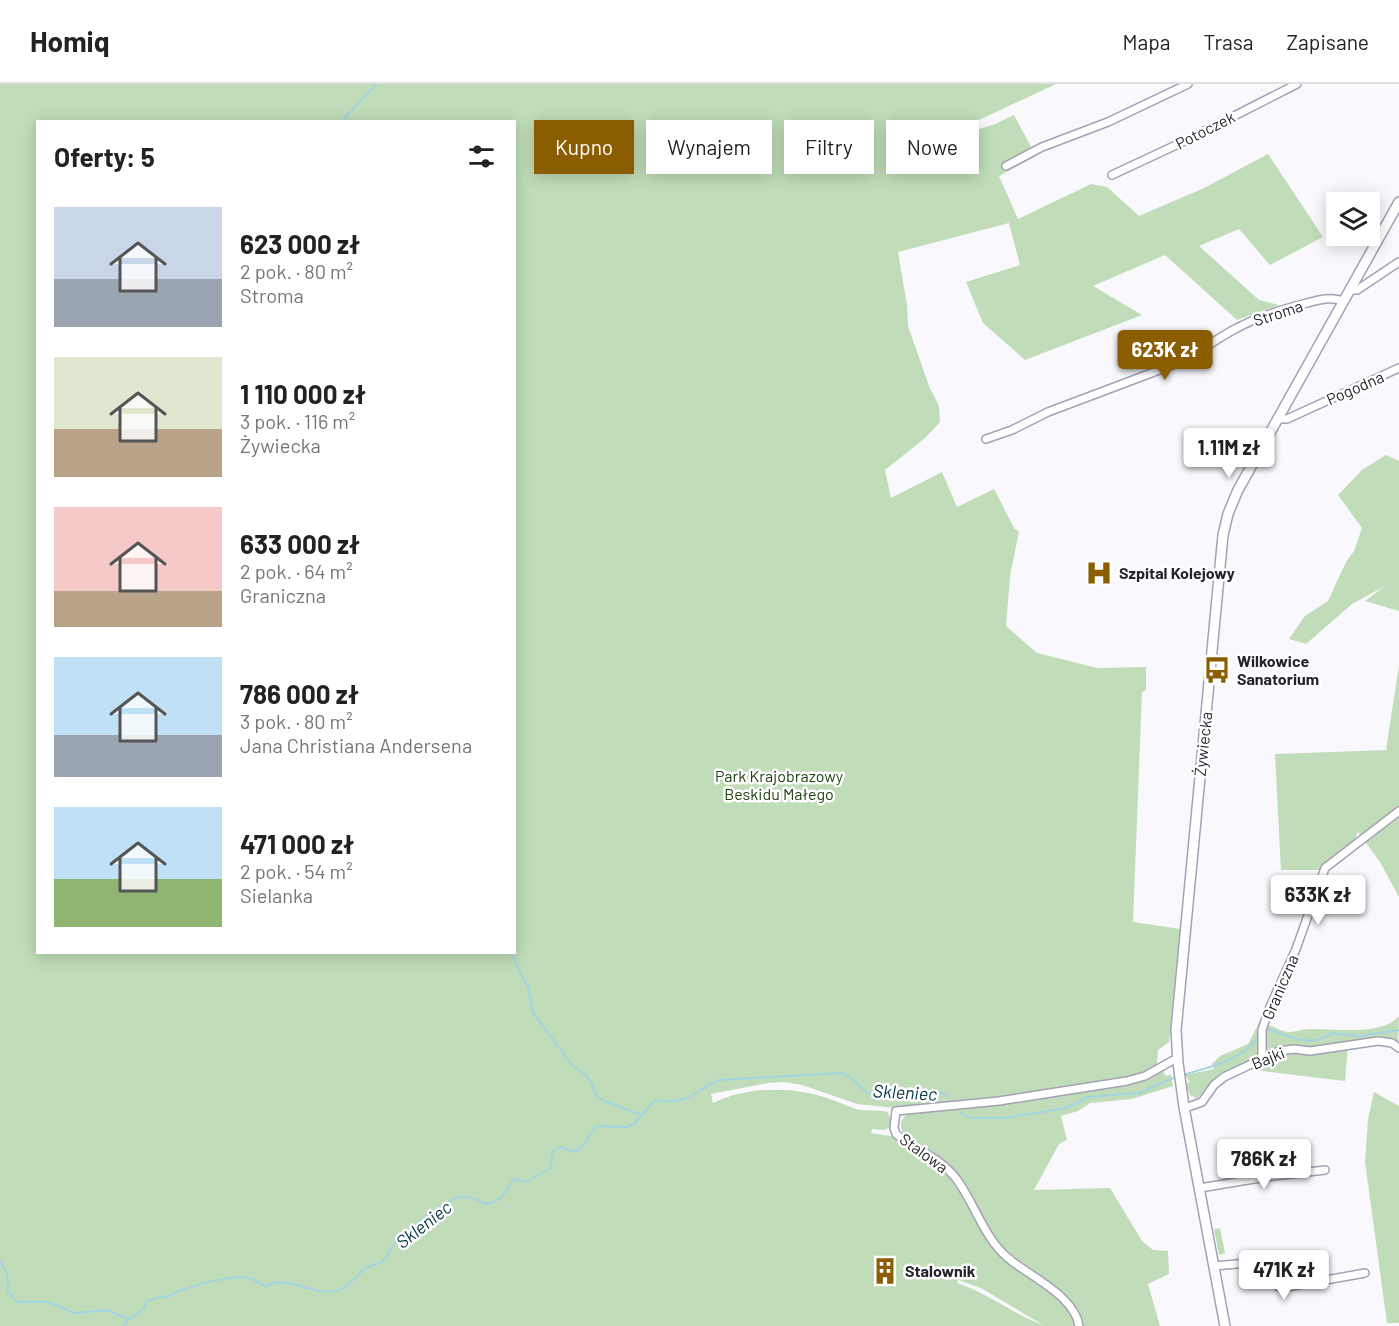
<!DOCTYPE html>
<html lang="pl">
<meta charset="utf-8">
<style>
body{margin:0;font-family:Barlow,sans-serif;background:#f2f2f2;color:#222;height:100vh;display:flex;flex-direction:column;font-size:22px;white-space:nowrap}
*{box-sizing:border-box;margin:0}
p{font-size:20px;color:#767676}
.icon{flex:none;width:33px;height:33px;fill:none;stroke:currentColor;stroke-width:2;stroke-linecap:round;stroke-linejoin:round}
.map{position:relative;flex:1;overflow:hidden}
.details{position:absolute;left:36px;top:36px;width:480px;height:834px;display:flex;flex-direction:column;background:#fff;border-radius:0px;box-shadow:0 3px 15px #0003}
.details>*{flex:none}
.guide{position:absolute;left:534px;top:36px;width:570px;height:54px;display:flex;gap:12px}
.tools{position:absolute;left:1326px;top:108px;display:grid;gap:12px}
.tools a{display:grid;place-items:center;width:54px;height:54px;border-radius:0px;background:#fff;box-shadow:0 3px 15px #0003;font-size:30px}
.price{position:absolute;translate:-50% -51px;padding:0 14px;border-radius:6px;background:#fff;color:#222;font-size:20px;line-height:39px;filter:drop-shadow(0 2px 3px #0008)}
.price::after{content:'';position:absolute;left:50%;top:36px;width:18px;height:14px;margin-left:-9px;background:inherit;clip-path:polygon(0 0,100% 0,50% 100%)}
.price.on{background:#8a5d00;color:#fff}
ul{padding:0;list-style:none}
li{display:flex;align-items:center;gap:18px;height:150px;padding:0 18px}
li span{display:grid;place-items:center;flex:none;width:168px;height:120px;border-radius:0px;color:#555}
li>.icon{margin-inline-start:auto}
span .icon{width:72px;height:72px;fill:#fffc;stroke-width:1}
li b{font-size:26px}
h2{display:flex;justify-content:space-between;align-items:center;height:72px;padding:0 18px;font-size:26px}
.tag{padding:0 21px;border-radius:0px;background:#fff;box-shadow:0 3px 15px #0003;font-size:21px;line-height:54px}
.tag.on{background:#8a5d00;color:#fff}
header{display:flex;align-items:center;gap:36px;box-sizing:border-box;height:84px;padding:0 30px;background:#fff;border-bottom:2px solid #e0e0e0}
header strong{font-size:28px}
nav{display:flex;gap:33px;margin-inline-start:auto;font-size:21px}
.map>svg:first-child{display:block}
.green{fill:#c0dcb8;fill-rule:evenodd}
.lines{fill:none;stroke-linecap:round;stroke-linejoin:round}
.stream{stroke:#a1d5e4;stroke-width:2}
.street-casing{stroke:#a4a1b5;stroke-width:10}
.secondary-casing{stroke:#a4a1b5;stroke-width:12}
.street{stroke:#fff;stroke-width:7}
.secondary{stroke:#fff;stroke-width:9}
.labels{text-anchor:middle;stroke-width:5;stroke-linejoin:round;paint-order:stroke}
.street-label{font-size:16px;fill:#25242c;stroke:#fff}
.poi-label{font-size:16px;font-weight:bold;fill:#25242c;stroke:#fff;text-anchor:start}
.park-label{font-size:16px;fill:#1e4311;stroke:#fff}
.water-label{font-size:18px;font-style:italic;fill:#043641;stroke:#fff}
</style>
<header>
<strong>Homiq</strong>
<nav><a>Mapa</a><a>Trasa</a><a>Zapisane</a></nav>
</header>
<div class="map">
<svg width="1399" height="1242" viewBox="0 0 1399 1242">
<rect width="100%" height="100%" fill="#f9f9fd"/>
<!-- green -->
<g class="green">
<path d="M0 0H1056L979 36 910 53V59L922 77 924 74 919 62 932 60 935 63 940 58 995 40 1014 31 1036 72 999 92 1018 135 1091 100 1107 103 1139 132 1204 104 1268 70 1323 153 1270 181 1239 145 1199 162 1259 216 1279 221 1237 236 1165 171 1093 202 1142 231 1025 276 983 239 966 198 1020 181 1009 139 898 168 907 221 908 242 929 302 939 322 940 338 925 354 885 386 891 414 942 388 957 423 994 405 1014 444 1019 448 1010 492 1006 542 1037 569 1097 584 1146 583V606L1142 608 1133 838 1180 845 1169 958 1158 966 1157 980 1135 992 1127 994 969 1018 895 1024 857 1020 802 1001 784 998 768 999 711 1010 713 1019C748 1002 794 1002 830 1015 839 1018 847 1022 856 1025 867 1028 877 1025 888 1028 895 1046 888 1047 872 1045L871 1049 890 1052 900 1055 936 1078 953 1094 990 1158 1057 1212 1069 1224 1077 1242H0ZM38 38H514V868H38ZM958 1196 981 1204 1043 1241C1013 1230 988 1209 957 1199Z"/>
<path d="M1386 371 1399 377V527L1365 517 1385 502 1352 520 1306 560 1289 555 1305 532 1328 517 1346 478 1354 467 1362 444 1338 411 1362 386Z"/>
<path d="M1399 581V813L1380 778 1358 748 1355 755 1320 786H1281L1275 670 1386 666Z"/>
<path d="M1399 932 1398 960 1393 958 1310 966 1294 964 1221 989C1210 996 1206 1008 1196 1015L1192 1011 1191 1013 1188 1006H1186L1185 1000 1190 998 1185 991 1214 985 1212 980 1220 972 1248 960 1260 937C1268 940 1281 948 1290 948 1296 948 1302 945 1309 945 1333 944 1381 953 1399 932Z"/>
<path d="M1348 963 1345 997 1245 985 1275 970Z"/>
<path d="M1162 986 1166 992 1171 991 1173 1002 1132 1015 1090 1019 1078 1027 1061 1032 1067 1056 1059 1060 1034 1106 1110 1104 1142 1157 1153 1166 1168 1167 1169 1190 1148 1200 1160 1242H1081L1077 1231 1012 1174 993 1155 967 1108 918 1061 905 1052 901 1045V1038L906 1030 911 1029C962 1025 1014 1018 1065 1010 1098 1005 1133 1004 1162 986Z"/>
<path d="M1374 1008 1399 1022V1239H1387L1365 1078 1368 1035Z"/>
<path d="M1220 1144 1225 1169 1219 1171 1214 1145Z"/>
</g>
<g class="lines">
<!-- stream -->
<g class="stream">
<path d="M341 38 376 0"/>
<path d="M510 868 528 903 533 929 573 982 588 993 597 1012 604 1017 641 1031"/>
<path d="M1267 945C1291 952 1309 965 1332 949L1359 952 1399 946"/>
<path d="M1183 991C1209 983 1246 976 1260 950"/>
<path d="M961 1029 970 1034H1003L1067 1024 1088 1013 1139 1009 1178 992"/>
<path d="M0 1178 7 1188 8 1207 17 1218H48L75 1229 107 1226 128 1235 139 1229 148 1217 162 1212 166 1214C183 1203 223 1193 244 1193 250 1193 259 1199 265 1202 269 1201 274 1198 278 1198 298 1198 316 1211 336 1207 349 1204 355 1192 365 1185 370 1181 377 1181 382 1178 387 1173 390 1165 395 1159 408 1146 437 1122 454 1115 480 1103 486 1143 514 1095L526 1098 551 1084 552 1068 560 1063 575 1068 584 1060 596 1042 627 1043 634 1040 655 1016C689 1021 691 1009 718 996L841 989C853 992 858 1003 868 1009 877 1014 926 1009 940 1008L949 1013"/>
<path d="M123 1242 128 1235"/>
</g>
<defs>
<g id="street">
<path d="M1006 82 1042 63 1108 38 1188 0"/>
<path d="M1112 91 1189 55 1297 0"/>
<path d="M1349 206H1357L1399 178"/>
<path d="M1277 335H1287L1399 284"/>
<path d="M986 355 1012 346 1048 328 1178 279C1199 269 1217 254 1237 244 1259 232 1283 225 1307 219 1318 216 1332 212 1343 217"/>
<path d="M1262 976V946L1269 925 1296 865 1325 784 1399 727"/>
<path d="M1185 1024 1202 1018 1214 1001 1224 993 1279 967 1294 965 1310 967 1378 957 1392 959 1399 964"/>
<path d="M1200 1104 1266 1093 1325 1086"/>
<path d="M1214 1182 1270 1177 1273 1182 1276 1201 1281 1204 1365 1189"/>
<path d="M1079 1242C1075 1212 1029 1192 1008 1174 983 1153 975 1119 955 1093 938 1072 915 1066 896 1050L894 1044 896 1027 999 1017 1127 997 1145 992 1177 974"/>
</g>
<path id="secondary" d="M1225 1242 1184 1023 1178 979 1176 946 1223 451 1228 430 1238 406 1399 118"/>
</defs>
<!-- street casing -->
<use href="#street" class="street-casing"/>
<!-- secondary casing -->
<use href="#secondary" class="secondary-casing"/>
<!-- street -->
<use href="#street" class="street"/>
<!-- secondary -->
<use href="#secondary" class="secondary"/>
</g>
<!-- icons -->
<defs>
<symbol id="hospital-bare" viewBox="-9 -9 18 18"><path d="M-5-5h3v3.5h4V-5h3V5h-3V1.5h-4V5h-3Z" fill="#8a5d00" stroke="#fff" stroke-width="2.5" paint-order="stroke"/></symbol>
<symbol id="bus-bare" viewBox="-9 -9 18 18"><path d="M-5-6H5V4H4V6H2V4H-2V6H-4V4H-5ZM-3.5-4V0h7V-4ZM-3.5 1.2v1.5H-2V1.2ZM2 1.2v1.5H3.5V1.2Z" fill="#8a5d00" stroke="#fff" stroke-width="2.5" paint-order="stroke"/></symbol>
<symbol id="building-bare" viewBox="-9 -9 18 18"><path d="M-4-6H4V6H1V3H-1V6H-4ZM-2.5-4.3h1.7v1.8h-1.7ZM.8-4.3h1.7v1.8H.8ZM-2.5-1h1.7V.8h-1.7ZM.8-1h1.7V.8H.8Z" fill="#8a5d00" stroke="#fff" stroke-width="2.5" paint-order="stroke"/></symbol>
</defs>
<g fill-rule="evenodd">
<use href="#hospital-bare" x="1080" y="470" width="38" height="38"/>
<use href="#bus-bare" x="1198" y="567" width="38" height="38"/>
<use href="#building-bare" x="866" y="1168" width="38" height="38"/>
</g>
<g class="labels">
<!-- street labels -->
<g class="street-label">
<text transform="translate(1205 46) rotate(-27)" y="6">Potoczek</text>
<text transform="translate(1278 229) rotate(-18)" y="6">Stroma</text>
<text transform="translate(1355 304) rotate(-24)" y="6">Pogodna</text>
<text transform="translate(1203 660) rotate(-84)" y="6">Żywiecka</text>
<text transform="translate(1280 903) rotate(-67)" y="6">Graniczna</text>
<text transform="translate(1268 974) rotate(-22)" y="6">Bajki</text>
<text transform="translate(924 1069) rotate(36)" y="6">Stalowa</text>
</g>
<!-- poi labels -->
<g class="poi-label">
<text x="1119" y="495">Szpital Kolejowy</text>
<text x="1237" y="583">Wilkowice<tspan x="1237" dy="18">Sanatorium</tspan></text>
<text x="905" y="1193">Stalownik</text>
</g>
<!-- park labels -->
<g class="park-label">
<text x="779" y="698">Park Krajobrazowy<tspan x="779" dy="18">Beskidu Małego</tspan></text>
</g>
<!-- water labels -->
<g class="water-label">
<text transform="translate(905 1009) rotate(3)" y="6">Skleniec</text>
<text transform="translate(424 1141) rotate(-38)" y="6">Skleniec</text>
</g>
</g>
</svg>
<div class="tools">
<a><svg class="icon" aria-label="layers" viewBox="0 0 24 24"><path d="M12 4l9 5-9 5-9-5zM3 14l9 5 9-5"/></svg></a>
</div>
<b class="price on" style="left:1165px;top:297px">623K zł</b>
<b class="price" style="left:1229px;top:395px">1.11M zł</b>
<b class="price" style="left:1318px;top:842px">633K zł</b>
<b class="price" style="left:1264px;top:1106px">786K zł</b>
<b class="price" style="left:1284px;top:1217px">471K zł</b>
<div class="guide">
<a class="tag on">Kupno</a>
<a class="tag">Wynajem</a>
<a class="tag">Filtry</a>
<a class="tag">Nowe</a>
</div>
<section class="details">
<h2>Oferty: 5<svg class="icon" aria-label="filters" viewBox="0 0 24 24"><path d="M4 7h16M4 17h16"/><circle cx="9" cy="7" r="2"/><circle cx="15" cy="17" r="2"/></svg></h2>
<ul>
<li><span style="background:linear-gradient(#c9d6e8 60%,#9aa5b1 0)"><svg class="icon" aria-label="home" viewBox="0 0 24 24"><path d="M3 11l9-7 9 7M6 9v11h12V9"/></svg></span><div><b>623 000 zł</b><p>2 pok. · 80 m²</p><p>Stroma</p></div></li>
<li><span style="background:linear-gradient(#dfe7d0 60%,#b9a48a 0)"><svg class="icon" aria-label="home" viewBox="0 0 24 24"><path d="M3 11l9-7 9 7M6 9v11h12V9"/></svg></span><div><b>1 110 000 zł</b><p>3 pok. · 116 m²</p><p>Żywiecka</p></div></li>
<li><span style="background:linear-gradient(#f6c9c9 70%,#b9a48a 0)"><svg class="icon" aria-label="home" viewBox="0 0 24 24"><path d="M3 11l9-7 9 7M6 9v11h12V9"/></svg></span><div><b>633 000 zł</b><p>2 pok. · 64 m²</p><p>Graniczna</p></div></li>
<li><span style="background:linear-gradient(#bfe0f5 65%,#9aa5b1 0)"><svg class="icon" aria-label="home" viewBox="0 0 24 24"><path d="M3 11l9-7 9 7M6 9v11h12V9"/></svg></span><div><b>786 000 zł</b><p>3 pok. · 80 m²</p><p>Jana Christiana Andersena</p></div></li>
<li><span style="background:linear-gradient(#bfe0f5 60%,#8fb573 0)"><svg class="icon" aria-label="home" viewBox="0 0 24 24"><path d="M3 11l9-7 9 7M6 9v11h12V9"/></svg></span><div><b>471 000 zł</b><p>2 pok. · 54 m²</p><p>Sielanka</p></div></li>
</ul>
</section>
</div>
